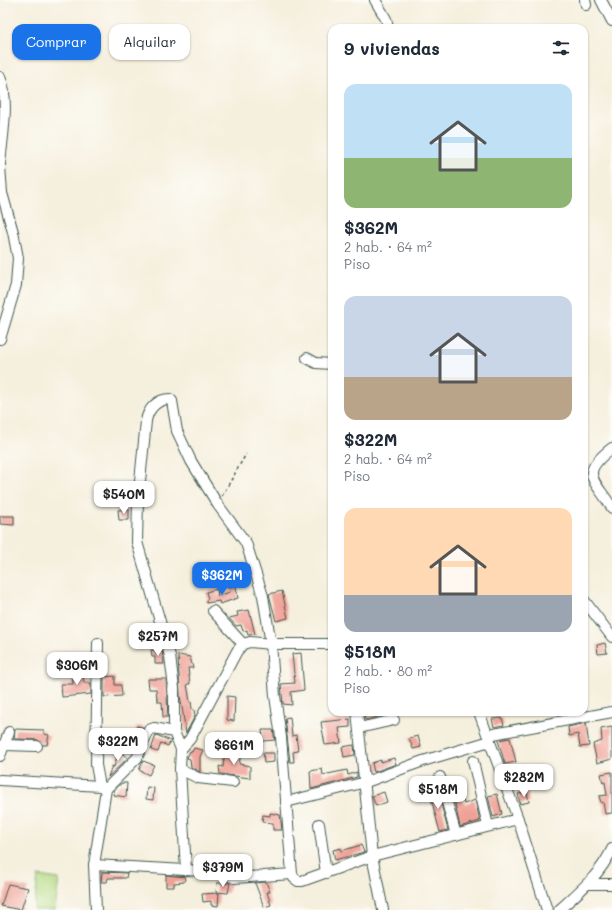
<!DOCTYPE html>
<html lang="es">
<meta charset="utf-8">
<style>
body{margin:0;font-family:Mali,sans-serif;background:#f2f2f3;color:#1f2937;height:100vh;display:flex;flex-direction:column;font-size:15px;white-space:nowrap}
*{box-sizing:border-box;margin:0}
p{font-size:13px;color:#747a83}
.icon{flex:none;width:22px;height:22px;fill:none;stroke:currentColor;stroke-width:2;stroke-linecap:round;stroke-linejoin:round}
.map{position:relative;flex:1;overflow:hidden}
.side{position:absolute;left:328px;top:24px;width:260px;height:692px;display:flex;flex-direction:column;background:#fff;border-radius:12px;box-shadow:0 1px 3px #0004}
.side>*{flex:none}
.hud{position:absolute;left:12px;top:24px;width:256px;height:36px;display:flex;gap:8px}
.price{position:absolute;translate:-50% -34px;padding:0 9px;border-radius:8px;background:#fff;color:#222;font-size:13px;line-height:26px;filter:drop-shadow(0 1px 2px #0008)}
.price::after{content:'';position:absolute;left:50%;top:24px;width:12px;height:9px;margin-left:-6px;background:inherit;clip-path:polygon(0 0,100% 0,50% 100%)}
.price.current{background:#1a73e8;color:#fff}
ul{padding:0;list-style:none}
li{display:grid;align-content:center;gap:8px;height:212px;padding:0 16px}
li span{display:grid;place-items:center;height:124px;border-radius:12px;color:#555}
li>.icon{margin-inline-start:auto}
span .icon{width:72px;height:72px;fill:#fffc;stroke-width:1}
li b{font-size:17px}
h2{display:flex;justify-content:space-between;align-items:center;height:48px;padding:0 16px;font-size:17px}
.pill{padding:0 14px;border-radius:12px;background:#fff;box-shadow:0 1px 3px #0004;font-size:14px;line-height:36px}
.pill.current{background:#1a73e8;color:#fff}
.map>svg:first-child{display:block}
.green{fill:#b4d982;stroke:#6a8b5b}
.building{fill:#f0a197}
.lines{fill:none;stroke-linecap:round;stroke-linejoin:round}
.minor-casing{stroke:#3f584d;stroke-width:12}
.path{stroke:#3f584d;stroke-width:1.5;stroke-dasharray:3 3;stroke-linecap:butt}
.minor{stroke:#fff;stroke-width:10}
</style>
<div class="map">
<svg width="612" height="910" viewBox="0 0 612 910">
<rect width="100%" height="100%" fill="#fdfcf7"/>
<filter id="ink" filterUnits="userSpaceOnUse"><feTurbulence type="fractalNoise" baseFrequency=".025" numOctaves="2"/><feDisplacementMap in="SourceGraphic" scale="8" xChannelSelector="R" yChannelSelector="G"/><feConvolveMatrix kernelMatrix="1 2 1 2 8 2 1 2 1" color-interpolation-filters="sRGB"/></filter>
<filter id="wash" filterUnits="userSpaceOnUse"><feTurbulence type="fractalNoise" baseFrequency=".012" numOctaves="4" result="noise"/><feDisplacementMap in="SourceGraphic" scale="16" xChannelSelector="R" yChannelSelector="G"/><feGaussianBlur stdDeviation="0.9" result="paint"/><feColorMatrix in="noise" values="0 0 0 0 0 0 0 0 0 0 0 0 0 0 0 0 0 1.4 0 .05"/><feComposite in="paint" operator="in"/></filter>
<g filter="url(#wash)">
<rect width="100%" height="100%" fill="#f5efdd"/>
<!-- green -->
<path class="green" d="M38 876 59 879 55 910H34Z"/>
<g id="blocks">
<!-- building -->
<g class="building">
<path d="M129 509V520H119L118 510Z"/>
<path d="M0 516H14V525L0 524Z"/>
<path d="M236 586 238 598 220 604 219 601 206 603V600L208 599 206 592 217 589 218 596 230 592 229 587Z"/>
<path d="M282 591 288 618 276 621 269 594Z"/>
<path d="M249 610 255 634 248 635 247 630 243 631 241 625 236 626 229 618 238 616 237 612Z"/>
<path d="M605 643 607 653 598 654 597 645Z"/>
<path d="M151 650H162L164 664H155V657H152Z"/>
<path d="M301 653 304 690 291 692 292 705 283 704 281 684 295 683 292 654Z"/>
<path d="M178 655 190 657 193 668H188L190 684H187L190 702H191L192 709 194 710 195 716 186 733 180 695Z"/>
<path d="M81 657H91V669H82Z"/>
<path d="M83 669 84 683H91V694L62 697 61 684H73L72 670Z"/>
<path d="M115 676V685H121L122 696 104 697V677Z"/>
<path d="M148 679H166L168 717H163L162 702H158V699H157L156 689H149Z"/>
<path d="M227 696 235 697 234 721 227 720Z"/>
<path d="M364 712H384L385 715 365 720Z"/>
<path d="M290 717 292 736 296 735 298 751 293 752 294 762H290L285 718Z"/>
<path d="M502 718 504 725 494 727 492 719Z"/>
<path d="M350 719V727L339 728 341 743 325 745 321 722Z"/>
<path d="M586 723 589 746 580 747 578 734 569 736 568 727Z"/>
<path d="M137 726 143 727 133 750 124 746 125 740 132 741Z"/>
<path d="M612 727V759L597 763 593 744 602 741 601 729Z"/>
<path d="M15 729 44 730V734L49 735 47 745H43L38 740 14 739Z"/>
<path d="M262 730H273L275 740 263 741Z"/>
<path d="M156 735 171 741 168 746 161 743 158 752 151 750Z"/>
<path d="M418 736 421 747 413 749 409 738Z"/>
<path d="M510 738 516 762 505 764 498 740Z"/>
<path d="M354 745 355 755 344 757 342 747Z"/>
<path d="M194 748 203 750 200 757V772L191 767 190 759 187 758 190 751 192 752Z"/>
<path d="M119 751 128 758 108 777 112 766 114 767Z"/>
<path d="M225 751 241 754 239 764 250 766V778L220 774 219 766 223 767Z"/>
<path d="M263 753H274V762L264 763Z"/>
<path d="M394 758 396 764 374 772 372 763 381 760V762Z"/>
<path d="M143 761 154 765 149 775 139 770Z"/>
<path d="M322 769 323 775 347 770 348 775 357 772V777L311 789 310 771Z"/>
<path d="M612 772V813L605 814 603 802 601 803 599 796 607 795 605 782 603 783 601 774Z"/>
<path d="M122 783H127L126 797 113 795 114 790Z"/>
<path d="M147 787 154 788 153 800 146 799Z"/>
<path d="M437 789 448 830 440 832 429 791Z"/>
<path d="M384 792 387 802 376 806 372 796Z"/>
<path d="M527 792 529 802 520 804 518 794Z"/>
<path d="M497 794 502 814 493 817 488 796Z"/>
<path d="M462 797 464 804 475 800 480 821 460 827 454 799Z"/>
<path d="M270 813 280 815 282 830H273V823L262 822 263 815 270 816Z"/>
<path d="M361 845 364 852 335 860 333 850 341 848V851Z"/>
<path d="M102 872 127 873 126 878H108L107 882H101Z"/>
<path d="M166 875 186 877 184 882 174 883V887H166Z"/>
<path d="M266 882 270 892H267L271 905 264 907 255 883Z"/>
<path d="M217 883H230L228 893 216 892Z"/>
<path d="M8 884 28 888 21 910 1 906Z"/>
<path d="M219 893 218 906 211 905V901L203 902 202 894Z"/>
</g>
</g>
</g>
<g filter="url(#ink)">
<use href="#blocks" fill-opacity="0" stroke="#3f584d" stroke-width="1"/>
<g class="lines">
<defs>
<g id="minor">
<path d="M375 0 386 19 388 28"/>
<path d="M585 0 586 5"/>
<path d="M601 0 612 21"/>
<path d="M0 77C10 100 2 139 0 164"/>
<path d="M0 166 2 193 13 232 18 258 16 285 0 339"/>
<path d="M307 358 316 363 332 364"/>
<path d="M612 448C577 475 595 479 612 508"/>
<path d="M584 600 612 637"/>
<path d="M213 611 243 644"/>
<path d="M98 643 96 765 100 786"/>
<path d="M357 712 372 856 383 910"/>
<path d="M479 712 518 819 547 910"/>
<path d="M359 728 394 720"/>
<path d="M488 735 612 712"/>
<path d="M5 745 37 746"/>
<path d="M181 749 190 739 237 651 243 644 250 642 271 644H332"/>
<path d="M0 756 9 732"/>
<path d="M473 761 488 826"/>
<path d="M180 769 198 778 233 782"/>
<path d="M440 777 456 835"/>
<path d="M0 780 100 786 106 789"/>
<path d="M286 802 366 782 423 761 490 741"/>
<path d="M319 824 326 873"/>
<path d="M94 865 222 872 234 878 292 874"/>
<path d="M186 870 180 769 181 749 174 732V688L170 656 137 542 138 501 146 421C148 409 157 399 170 399L172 401 177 431 191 461 218 505 246 543 263 596 271 644 275 696 281 737 292 874 294 878 298 881H302L372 856 518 819"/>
<path d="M588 884H612"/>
<path d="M96 910 94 865 106 789 137 758 149 730 154 728 174 732"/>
<path d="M559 910C580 891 600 875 612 849"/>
</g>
</defs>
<!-- minor casing -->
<use href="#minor" class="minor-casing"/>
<!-- path -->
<path class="path" d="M222 496 246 454"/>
<!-- minor -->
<use href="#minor" class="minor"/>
</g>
</g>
</svg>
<b class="price" style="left:124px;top:515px">$540M</b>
<b class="price current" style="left:222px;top:596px">$362M</b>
<b class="price" style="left:158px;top:657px">$257M</b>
<b class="price" style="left:77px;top:686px">$306M</b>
<b class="price" style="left:118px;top:762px">$322M</b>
<b class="price" style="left:234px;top:766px">$661M</b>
<b class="price" style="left:524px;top:798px">$282M</b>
<b class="price" style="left:438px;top:810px">$518M</b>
<b class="price" style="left:223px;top:888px">$379M</b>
<div class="hud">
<a class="pill current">Comprar</a>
<a class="pill">Alquilar</a>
</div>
<section class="side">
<h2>9 viviendas<svg class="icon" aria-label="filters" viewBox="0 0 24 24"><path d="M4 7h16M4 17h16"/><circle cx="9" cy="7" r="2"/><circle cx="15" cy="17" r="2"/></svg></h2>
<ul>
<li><span style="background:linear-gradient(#bfe0f5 60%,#8fb573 0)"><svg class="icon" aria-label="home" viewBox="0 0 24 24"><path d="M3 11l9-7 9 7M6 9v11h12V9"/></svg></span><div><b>$362M</b><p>2 hab. · 64 m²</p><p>Piso</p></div></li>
<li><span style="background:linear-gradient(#c9d6e8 65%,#b9a48a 0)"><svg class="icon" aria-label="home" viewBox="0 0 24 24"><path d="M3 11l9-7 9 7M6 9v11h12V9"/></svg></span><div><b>$322M</b><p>2 hab. · 64 m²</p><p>Piso</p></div></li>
<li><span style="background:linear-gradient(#ffd9b3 70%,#9aa5b1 0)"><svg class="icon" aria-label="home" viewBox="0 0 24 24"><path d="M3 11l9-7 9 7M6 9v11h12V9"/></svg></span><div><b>$518M</b><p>2 hab. · 80 m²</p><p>Piso</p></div></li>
</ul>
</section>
</div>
